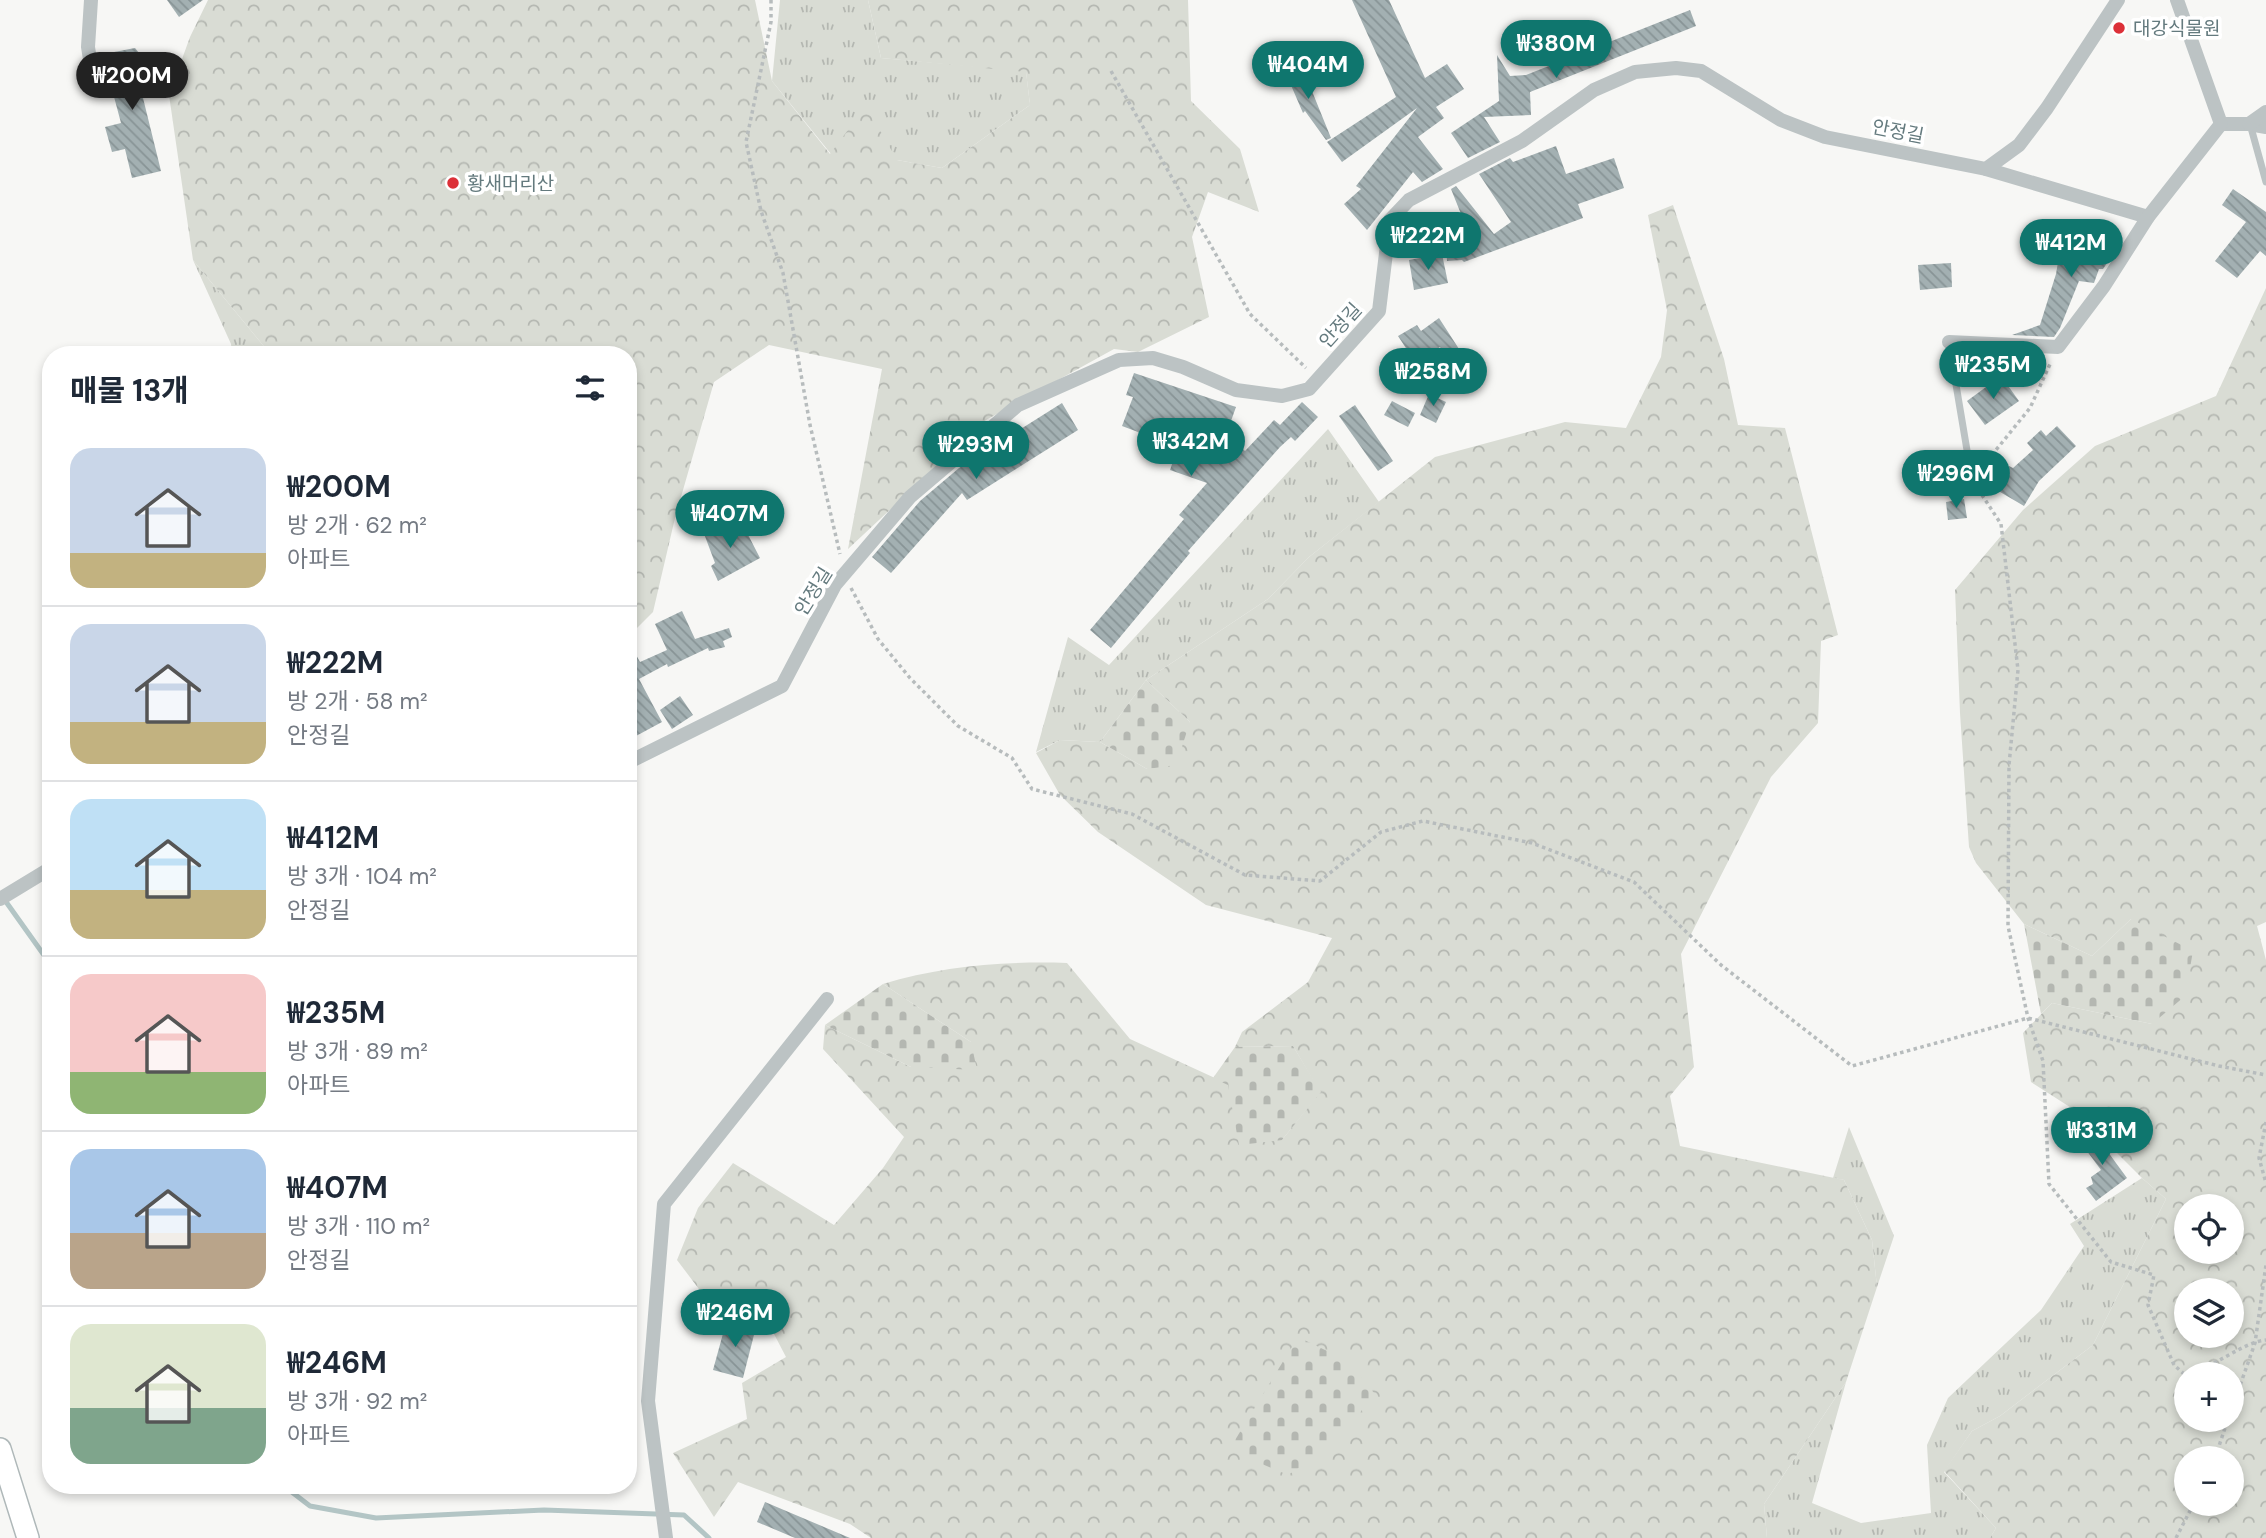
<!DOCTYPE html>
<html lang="ko">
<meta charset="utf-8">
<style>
body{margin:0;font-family:"DM Sans","Noto Sans KR",sans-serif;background:#f2f2f3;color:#1f2937;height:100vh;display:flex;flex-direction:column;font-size:26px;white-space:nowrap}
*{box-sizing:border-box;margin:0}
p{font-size:23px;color:#747a83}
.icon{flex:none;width:38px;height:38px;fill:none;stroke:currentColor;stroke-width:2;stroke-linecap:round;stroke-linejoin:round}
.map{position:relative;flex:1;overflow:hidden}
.sheet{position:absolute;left:42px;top:346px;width:595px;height:1148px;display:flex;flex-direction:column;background:#fff;border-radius:28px;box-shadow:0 4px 10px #0003}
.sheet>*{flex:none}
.fabs{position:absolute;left:2174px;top:1194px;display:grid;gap:14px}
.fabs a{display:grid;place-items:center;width:70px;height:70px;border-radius:50%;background:#fff;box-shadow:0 4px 10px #0003;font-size:35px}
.price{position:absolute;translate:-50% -60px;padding:0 16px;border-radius:24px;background:#0f766e;color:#fff;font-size:23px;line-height:46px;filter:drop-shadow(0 2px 4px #0008)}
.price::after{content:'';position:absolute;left:50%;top:42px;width:21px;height:16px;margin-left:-10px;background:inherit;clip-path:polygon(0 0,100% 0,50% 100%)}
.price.active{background:#222;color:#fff}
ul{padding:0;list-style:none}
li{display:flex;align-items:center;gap:21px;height:175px;padding:0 28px}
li+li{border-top:2px solid #e0e1e3}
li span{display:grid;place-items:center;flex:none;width:196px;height:140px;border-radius:21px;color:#555}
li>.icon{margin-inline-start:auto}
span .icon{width:84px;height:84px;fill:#fffc;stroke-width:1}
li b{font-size:30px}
h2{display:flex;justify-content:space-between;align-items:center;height:84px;padding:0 28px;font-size:30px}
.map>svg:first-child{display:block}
.grass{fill:url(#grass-tufts)}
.forest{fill:url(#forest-crowns);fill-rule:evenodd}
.cemetery{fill:url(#cemetery-stones)}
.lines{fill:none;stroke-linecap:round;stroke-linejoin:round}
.stream{stroke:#b3c5c5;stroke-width:5}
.building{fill:url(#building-back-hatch)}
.secondary-casing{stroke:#afb8b9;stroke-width:24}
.path{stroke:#b7bcbd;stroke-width:3.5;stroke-dasharray:3.5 3.5;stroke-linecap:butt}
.lane{stroke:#bcc3c4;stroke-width:7}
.street{stroke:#bcc3c4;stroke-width:14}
.secondary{stroke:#fff;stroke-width:21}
.poi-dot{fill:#dc3038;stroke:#fff;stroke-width:2.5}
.labels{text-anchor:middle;stroke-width:7;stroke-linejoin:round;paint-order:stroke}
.poi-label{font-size:19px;fill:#647a7e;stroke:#fff;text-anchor:start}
.street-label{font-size:19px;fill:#647a7e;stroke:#fff}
</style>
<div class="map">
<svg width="2266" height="1538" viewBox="0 0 2266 1538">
<defs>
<pattern id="grass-tufts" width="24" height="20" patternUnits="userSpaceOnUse" patternTransform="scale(1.75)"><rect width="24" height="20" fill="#d9dcd4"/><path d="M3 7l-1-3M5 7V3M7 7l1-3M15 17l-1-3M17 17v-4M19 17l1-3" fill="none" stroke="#b4b7b1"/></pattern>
<pattern id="forest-crowns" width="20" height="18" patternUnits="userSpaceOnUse" patternTransform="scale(1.75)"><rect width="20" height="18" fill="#d9dcd4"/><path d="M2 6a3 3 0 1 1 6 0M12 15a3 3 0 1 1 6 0" fill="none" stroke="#b4b7b1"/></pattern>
<pattern id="cemetery-stones" width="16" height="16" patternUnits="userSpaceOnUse" patternTransform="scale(1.75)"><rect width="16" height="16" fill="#d9dcd4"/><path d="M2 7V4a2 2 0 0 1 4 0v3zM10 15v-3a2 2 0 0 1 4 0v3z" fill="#b4b7b1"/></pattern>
<pattern id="building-back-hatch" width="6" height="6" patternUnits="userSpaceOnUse" patternTransform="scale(1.75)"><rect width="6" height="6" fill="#a3b0b2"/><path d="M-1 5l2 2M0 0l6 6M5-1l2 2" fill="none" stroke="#889496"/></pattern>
</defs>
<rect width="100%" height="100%" fill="#f7f7f5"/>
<!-- grass -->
<g class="grass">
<path d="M780 0H868L881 58 1026 71 1030 105 942 168 897 160 831 154 772 81Z"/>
<path d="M193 260 271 355H232L231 344Z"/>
<path d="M1328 429 1379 502 1309 557 1268 599 1146 680 1100 742 1060 740 1036 752 1068 637 1109 665Z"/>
<path d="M1849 1127 1894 1236 1877 1287 1872 1240 1844 1180 1833 1178Z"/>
<path d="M2142 1178 2166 1199 2093 1345 2000 1416 1972 1431 1944 1472 1996 1528 1990 1538H1767L1764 1504 1846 1382 1812 1503 1861 1523 1931 1513 1927 1445 1948 1398 2041 1310 2084 1246 2070 1224Z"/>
</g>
<!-- forest -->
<g class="forest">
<path d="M208 0H755L772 81 830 154 866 106 897 160 942 168 1030 105 1026 72 881 58 868 0H1188L1191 101 1240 149 1259 212 1208 192 1192 237 1209 317 1138 352 1114 349 986 420 848 549 882 369 769 345 714 382 675 518 653 612 628 637V355H271L193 260 169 95 190 37Z"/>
<path d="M1673 205 1724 359 1738 425 1785 428 1838 635 1821 641 1818 723 1771 777 1681 954 1694 1067 1670 1096 1680 1146 1844 1180 1872 1240 1877 1287 1846 1382 1764 1504 1767 1538H871L850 1524 738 1482 714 1517 673 1453 747 1419 742 1383 786 1357 762 1311 711 1305 677 1260 698 1208 733 1163 834 1225 883 1168 904 1137 823 1049 825 1025 911 1067 971 1042 883 984C942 966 1005 961 1067 963L1130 1039 1228 1084 1282 1140 1320 1092 1293 1046 1235 1047 1242 1032 1308 982 1332 938 1206 905 1098 832 1060 795 1036 753 1060 740 1100 742 1147 769 1190 722 1146 680 1268 599 1309 557 1435 457 1565 422 1626 428 1661 357 1667 310 1648 215Z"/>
<path d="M2266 288V922L2257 926 2266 960V1538H1990L1996 1528 1944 1471 1972 1431 2000 1416 2093 1345 2166 1199 2142 1178 2073 1109 2031 1082 2023 1033 2052 1003 2152 1024 2131 919 2092 956 2024 924 1976 863 1969 847 1960 713 1955 590 2023 510 2095 446 2216 396ZM2186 1206H2231V1251H2186ZM2186 1290H2231V1335H2186ZM2186 1374H2231V1419H2186ZM2186 1458H2231V1503H2186Z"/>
</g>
<!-- cemetery -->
<g class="cemetery">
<path d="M1146 680 1190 722 1176 765 1147 769 1100 742Z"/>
<path d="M2131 919 2193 951 2185 996 2152 1024 2052 1003 2041 1014 2024 924 2092 956Z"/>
<path d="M883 984 971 1042 977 1070 911 1067 825 1025Z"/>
<path d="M1293 1046 1321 1092 1282 1140 1239 1145 1228 1085 1213 1078 1235 1047Z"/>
<path d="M1298 1337 1350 1362 1374 1393 1340 1441 1288 1475 1229 1450Z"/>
</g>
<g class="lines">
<!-- stream -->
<g class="stream">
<path d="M4 899 51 965"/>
<path d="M284 1486 310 1506 376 1518 544 1510 684 1515 709 1538"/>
</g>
</g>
<!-- building -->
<g class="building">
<path d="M167 0H203L179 17Z"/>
<path d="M1352 0H1389L1425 78 1447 64 1464 89 1436 107 1444 118 1418 137 1443 169 1422 182 1413 172 1367 230 1344 204 1361 189 1356 186 1417 108 1342 162 1327 142 1396 97Z"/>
<path d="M1690 10 1696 26 1530 92 1531 115 1484 117 1500 142 1468 158 1451 133 1499 101 1497 55 1510 76 1526 75Z"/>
<path d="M135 48 145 60 150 82 143 98 161 171 132 178 125 149 112 152 105 127 121 123 113 93 109 94 104 69 112 67 109 53Z"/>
<path d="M1303 69 1331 138 1326 140 1305 111 1303 113 1287 76Z"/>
<path d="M1556 146 1566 174 1614 158 1624 188 1578 204 1583 218 1464 262 1462 260 1447 261 1445 220 1463 219 1451 189 1456 186 1494 234 1511 222 1479 174 1510 158 1513 162Z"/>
<path d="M2233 189 2266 212V256L2260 251 2237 278 2215 261 2246 222 2222 205Z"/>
<path d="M2063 233 2117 243 2116 250 2103 269H2099L2094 283 2079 281 2060 328 2054 337 2012 335 2040 325 2056 274Z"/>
<path d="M1442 254 1448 283 1414 290 1409 260Z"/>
<path d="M1951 263 1952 287 1920 290 1918 265Z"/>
<path d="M1439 318 1459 349 1447 357 1440 347 1415 362 1398 336 1417 325 1421 331Z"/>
<path d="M1134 373 1236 407 1226 435 1245 451 1274 420 1280 425 1302 402 1318 417 1295 441 1291 437 1280 447 1188 551 1190 553 1111 648 1090 630 1184 519 1179 515 1207 483 1170 470 1178 447 1122 426 1133 397 1126 395Z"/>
<path d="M2001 376 2019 401 1985 425 1967 401Z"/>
<path d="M1429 394 1446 402 1436 423 1420 415Z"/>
<path d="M1392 401 1415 413 1408 427 1384 415Z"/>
<path d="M1062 403 1078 430 967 500 962 493 891 573 872 557 920 501 959 468Z"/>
<path d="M1355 405 1393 461 1378 471 1339 416Z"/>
<path d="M2057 426 2076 446 2039 481 2024 506 1995 489 2009 466 2013 468 2033 450 2027 443 2041 430 2046 436Z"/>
<path d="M1964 499 1967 518 1948 520 1946 502Z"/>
<path d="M724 523 728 532 743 525 760 558 718 581 711 566 715 563 703 531Z"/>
<path d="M682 611 695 639 729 628 732 637 723 641 725 647 709 651 708 648 668 667 667 664 639 679 662 722 636 736 628 722V640L640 662 667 650 655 624Z"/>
<path d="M680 696 693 715 672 729 660 710Z"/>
<path d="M2091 1129 2127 1178 2096 1201 2086 1188 2093 1184 2091 1177 2101 1170 2078 1139Z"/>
<path d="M727 1319 756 1327 743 1378 713 1370Z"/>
<path d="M765 1502 850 1538H795L757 1522Z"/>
</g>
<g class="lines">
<defs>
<path id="secondary" d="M0 1449 28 1538"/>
</defs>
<!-- secondary casing -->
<use href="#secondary" class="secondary-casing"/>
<!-- path -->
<g class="path">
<path d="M771 0V22L746 142 761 211 783 273 810 425 840 554"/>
<path d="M1111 71 1250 314 1306 368"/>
<path d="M1983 466 2030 408 2051 362"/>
<path d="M1978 489 2001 524 2018 670 2009 765 2008 926 2028 1018 2043 1061 2049 1184 2111 1262 2154 1275 2148 1305 2174 1365 2184 1374C2214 1369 2242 1342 2266 1340"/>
<path d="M851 588 878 639 910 678 958 726 1012 758 1032 789 1132 814 1245 875 1320 881 1381 832 1423 821 1532 843 1634 882 1721 965 1852 1066 2028 1018 2219 1066 2266 1075"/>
<path d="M2266 1122 2259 1158 2266 1183"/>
<path d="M2231 1411 2255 1343 2266 1265"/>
<path d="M2215 1458 2228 1419"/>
<path d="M2176 1538 2194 1503"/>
</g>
<!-- lane -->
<g class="lane">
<path d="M2250 124 2266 182"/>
<path d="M1949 343 1972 480"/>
</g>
<!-- street -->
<g class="street">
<path d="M91 0 88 47 95 90"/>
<path d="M2177 0 2221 124H2249L2266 127"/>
<path d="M2249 124 2266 112"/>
<path d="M1986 169 2148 217"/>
<path d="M1949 342 2058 347 2104 286 2148 217 2221 124"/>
<path d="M628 760H633L782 686 835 585 910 497 1018 405 1119 360 1153 358 1183 367 1236 390 1282 396 1309 389 1379 311 1390 220 1409 200 1522 141 1594 90 1635 72 1676 68 1701 71 1781 120 1825 137 1986 169 2019 145 2047 108 2118 0"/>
<path d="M0 899 51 868"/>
<path d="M666 1538 648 1401 664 1204 827 999"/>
</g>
<!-- secondary -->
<use href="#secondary" class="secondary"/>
</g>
<!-- markers -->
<g class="poi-dot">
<circle cx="2119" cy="28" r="7"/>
<circle cx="453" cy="183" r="7"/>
</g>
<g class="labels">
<!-- poi labels -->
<g class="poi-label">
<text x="2133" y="35">대강식물원</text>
<text x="467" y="190">황새머리산</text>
</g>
<!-- street labels -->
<g class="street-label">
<text transform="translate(1898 131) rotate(11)" y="7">안정길</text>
<text transform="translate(1340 325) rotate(-48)" y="7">안정길</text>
<text transform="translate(813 591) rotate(-58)" y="7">안정길</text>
</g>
</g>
</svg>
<div class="fabs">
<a><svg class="icon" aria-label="locate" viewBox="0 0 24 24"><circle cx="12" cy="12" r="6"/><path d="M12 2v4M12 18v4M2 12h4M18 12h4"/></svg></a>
<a><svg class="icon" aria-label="layers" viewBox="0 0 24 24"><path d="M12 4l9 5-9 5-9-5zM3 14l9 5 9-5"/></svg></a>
<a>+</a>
<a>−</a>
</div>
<b class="price" style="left:1556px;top:80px">₩380M</b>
<b class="price" style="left:1308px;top:101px">₩404M</b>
<b class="price active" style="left:132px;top:112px">₩200M</b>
<b class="price" style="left:1428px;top:272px">₩222M</b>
<b class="price" style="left:2071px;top:279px">₩412M</b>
<b class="price" style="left:1993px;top:401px">₩235M</b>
<b class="price" style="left:1433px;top:408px">₩258M</b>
<b class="price" style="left:1191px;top:478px">₩342M</b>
<b class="price" style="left:976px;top:481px">₩293M</b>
<b class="price" style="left:1956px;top:510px">₩296M</b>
<b class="price" style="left:730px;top:550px">₩407M</b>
<b class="price" style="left:2102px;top:1167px">₩331M</b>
<b class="price" style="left:735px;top:1349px">₩246M</b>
<section class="sheet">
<h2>매물 13개<svg class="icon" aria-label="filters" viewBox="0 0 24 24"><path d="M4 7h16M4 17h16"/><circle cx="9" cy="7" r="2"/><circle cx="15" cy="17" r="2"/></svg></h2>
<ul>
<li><span style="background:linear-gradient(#c9d6e8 75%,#c2b280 0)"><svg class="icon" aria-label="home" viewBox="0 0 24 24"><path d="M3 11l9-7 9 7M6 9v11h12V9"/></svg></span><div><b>₩200M</b><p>방 2개 · 62 m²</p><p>아파트</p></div></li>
<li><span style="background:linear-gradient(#c9d6e8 70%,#c2b280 0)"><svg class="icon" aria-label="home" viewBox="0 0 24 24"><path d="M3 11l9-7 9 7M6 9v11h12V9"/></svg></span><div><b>₩222M</b><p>방 2개 · 58 m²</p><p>안정길</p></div></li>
<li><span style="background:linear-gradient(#bfe0f5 65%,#c2b280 0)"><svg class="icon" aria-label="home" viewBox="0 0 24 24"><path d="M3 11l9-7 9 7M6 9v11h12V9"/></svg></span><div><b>₩412M</b><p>방 3개 · 104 m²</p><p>안정길</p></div></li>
<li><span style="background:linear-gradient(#f6c9c9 70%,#8fb573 0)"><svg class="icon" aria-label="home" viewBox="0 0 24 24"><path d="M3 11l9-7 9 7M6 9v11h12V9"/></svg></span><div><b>₩235M</b><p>방 3개 · 89 m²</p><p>아파트</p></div></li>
<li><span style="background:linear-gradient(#a9c7e8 60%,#b9a48a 0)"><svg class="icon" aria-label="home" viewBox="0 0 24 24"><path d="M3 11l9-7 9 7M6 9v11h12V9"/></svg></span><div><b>₩407M</b><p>방 3개 · 110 m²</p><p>안정길</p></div></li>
<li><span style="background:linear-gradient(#dfe7d0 60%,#7fa58c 0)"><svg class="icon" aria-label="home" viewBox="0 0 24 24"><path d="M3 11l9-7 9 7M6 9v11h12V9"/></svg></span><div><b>₩246M</b><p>방 3개 · 92 m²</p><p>아파트</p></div></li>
</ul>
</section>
</div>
